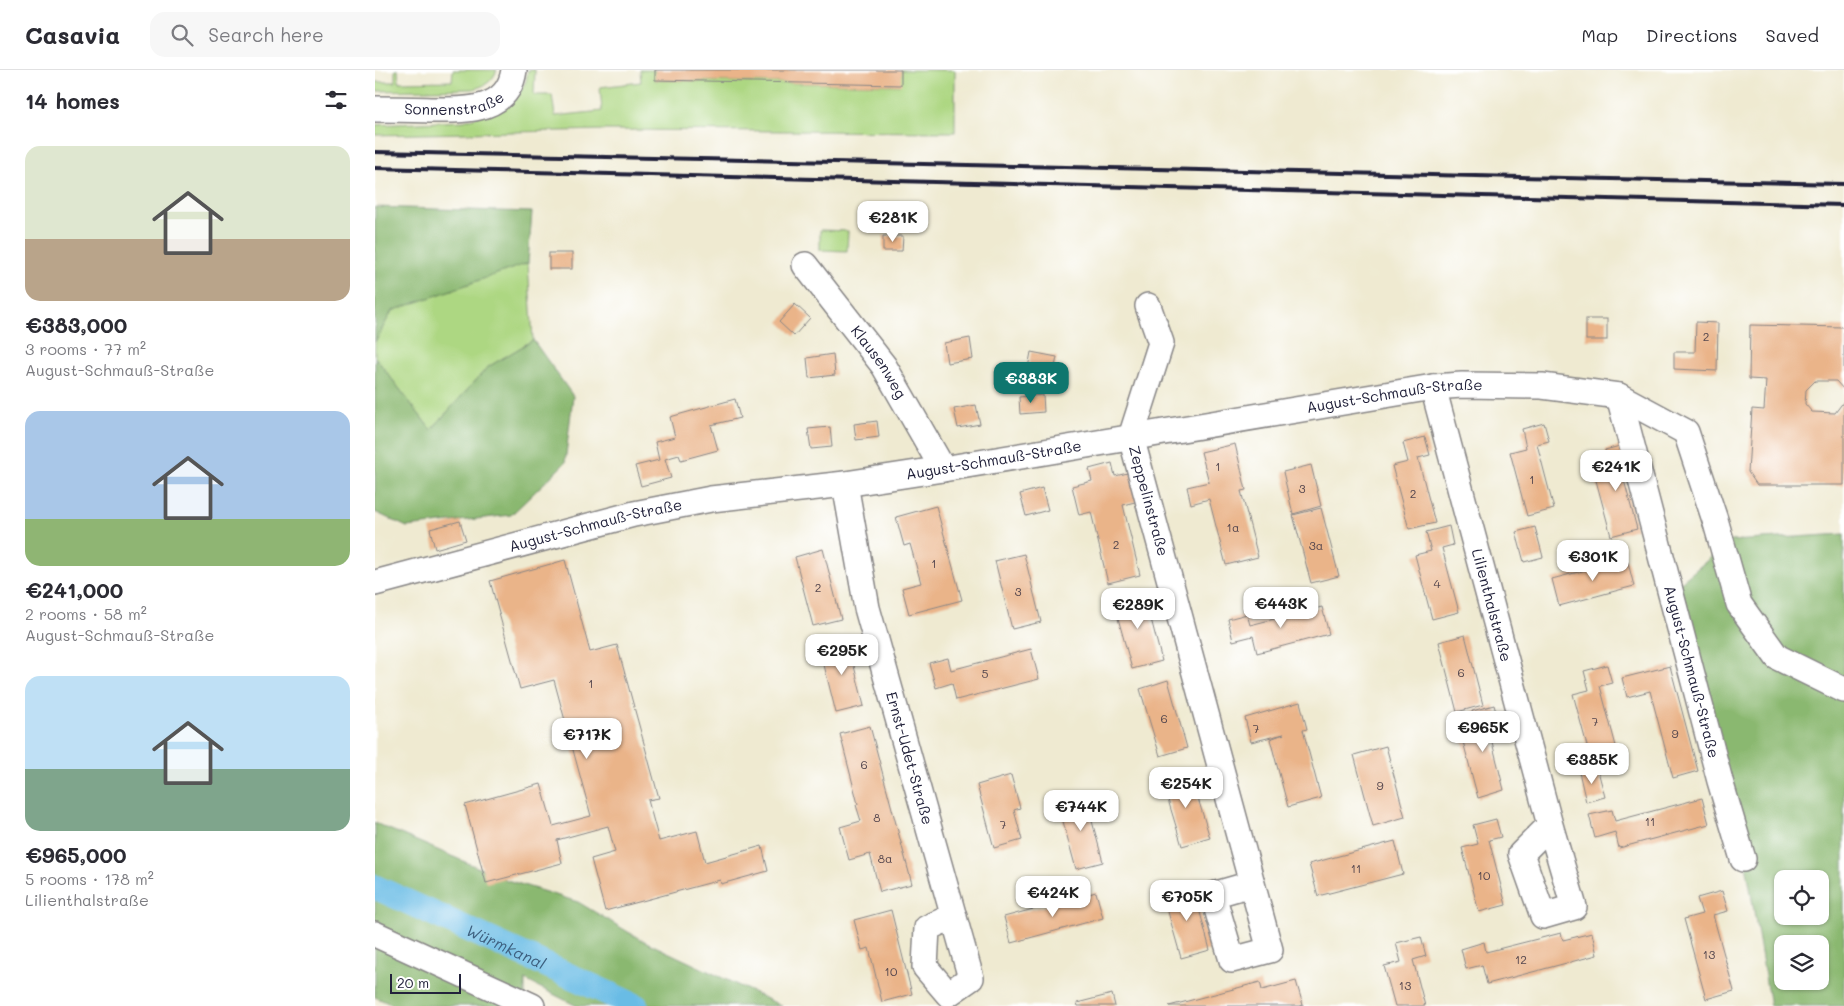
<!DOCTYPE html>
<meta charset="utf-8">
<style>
body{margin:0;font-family:Mali,sans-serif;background:#f7f7f7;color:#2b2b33;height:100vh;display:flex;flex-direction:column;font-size:19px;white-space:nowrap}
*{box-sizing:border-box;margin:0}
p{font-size:16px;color:#7c7c81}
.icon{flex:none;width:28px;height:28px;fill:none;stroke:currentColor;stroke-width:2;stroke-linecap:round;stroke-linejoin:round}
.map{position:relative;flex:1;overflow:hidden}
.side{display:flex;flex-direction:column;background:#fff;width:375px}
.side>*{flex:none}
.buttons{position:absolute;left:1399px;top:800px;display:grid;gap:10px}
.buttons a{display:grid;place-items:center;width:55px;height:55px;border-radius:10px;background:#fff;box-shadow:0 1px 4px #0004;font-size:25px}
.scale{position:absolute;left:15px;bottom:12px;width:71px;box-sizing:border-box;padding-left:5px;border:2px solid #22223b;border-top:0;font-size:14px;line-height:18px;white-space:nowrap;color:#22223b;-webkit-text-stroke:4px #fff;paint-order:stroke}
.price{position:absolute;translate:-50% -42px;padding:0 11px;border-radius:10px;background:#fff;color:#222;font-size:16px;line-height:32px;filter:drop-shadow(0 1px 2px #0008)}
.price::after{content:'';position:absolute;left:50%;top:30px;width:15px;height:11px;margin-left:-8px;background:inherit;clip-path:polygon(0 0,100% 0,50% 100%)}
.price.active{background:#0f766e;color:#fff}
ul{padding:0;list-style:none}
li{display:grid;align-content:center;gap:10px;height:265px;padding:0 25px}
li span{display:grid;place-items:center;height:155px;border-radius:15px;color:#555}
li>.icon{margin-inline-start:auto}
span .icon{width:90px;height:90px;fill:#fffc;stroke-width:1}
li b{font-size:21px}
h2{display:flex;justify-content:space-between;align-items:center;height:60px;padding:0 25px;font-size:21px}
header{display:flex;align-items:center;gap:30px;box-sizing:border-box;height:70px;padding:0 25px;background:#fff;border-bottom:1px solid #e1e1e2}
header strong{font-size:24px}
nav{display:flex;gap:28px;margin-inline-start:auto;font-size:18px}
.search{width:350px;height:45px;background:#f7f7f7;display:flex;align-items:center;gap:12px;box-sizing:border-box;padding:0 18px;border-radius:15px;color:#7c7c81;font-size:19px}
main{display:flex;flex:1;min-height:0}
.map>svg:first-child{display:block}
.green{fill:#add782;stroke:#687c5e}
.forest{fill:#8ab870;stroke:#566d56;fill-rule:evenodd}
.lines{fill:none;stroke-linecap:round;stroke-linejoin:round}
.canal{stroke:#69bce5;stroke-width:25}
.building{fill:#eab489}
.minor-casing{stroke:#888686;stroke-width:28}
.minor{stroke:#fff;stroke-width:25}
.rail{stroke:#22223b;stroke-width:4}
.labels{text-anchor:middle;stroke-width:4;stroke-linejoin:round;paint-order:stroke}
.number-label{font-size:12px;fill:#54464e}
.street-label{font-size:15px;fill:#22223b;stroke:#fff}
.water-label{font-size:16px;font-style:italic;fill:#3e607f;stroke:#fff}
</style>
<header>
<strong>Casavia</strong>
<div class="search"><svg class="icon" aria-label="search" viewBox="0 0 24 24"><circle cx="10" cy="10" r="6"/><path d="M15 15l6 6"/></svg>Search here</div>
<nav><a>Map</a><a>Directions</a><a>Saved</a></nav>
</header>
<main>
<section class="side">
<h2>14 homes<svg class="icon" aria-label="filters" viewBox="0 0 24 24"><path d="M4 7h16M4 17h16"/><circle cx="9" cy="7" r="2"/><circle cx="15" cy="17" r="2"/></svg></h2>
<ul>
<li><span style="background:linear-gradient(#dfe7d0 60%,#b9a48a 0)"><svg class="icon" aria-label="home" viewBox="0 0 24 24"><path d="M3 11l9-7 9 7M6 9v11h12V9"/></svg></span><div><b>€383,000</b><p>3 rooms · 77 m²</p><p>August-Schmauß-Straße</p></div></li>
<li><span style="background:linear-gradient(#a9c7e8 70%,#8fb573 0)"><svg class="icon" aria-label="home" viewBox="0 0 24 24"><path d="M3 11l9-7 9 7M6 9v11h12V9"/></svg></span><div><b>€241,000</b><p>2 rooms · 58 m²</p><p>August-Schmauß-Straße</p></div></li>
<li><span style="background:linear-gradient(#bfe0f5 60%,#7fa58c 0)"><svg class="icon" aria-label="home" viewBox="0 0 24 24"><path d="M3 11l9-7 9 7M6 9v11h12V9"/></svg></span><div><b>€965,000</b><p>5 rooms · 178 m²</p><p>Lilienthalstraße</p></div></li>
</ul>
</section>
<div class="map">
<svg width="1469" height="936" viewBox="0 0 1469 936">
<rect width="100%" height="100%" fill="#fff"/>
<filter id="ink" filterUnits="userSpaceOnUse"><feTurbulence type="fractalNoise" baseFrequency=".02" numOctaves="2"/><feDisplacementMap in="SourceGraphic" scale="10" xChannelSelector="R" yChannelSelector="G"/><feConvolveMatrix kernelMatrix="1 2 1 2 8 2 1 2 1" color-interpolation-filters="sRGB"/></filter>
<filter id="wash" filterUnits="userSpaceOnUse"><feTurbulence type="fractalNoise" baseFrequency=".0096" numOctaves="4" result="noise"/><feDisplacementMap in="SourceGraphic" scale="20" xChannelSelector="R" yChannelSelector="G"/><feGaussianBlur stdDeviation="1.12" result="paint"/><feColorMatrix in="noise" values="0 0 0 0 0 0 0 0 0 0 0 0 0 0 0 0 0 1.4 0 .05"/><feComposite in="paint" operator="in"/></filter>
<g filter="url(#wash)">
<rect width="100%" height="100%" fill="#efead1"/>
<!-- green -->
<g class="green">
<path d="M20 0H23L24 12 77 11 78 0H122C117 12 110 16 98 19L0 21V12H20Z"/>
<path d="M153 0H160L159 25H177L180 46 227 41 225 17 266 12 265 0H280V10L525 15 526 0H580V62L230 60 0 65V55L89 51 133 36 141 29 151 11Z"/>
<path d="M445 160 473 161 472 181 445 180Z"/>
<path d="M153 193 158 270 113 297 56 360 0 287V272L16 241Z"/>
</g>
<!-- forest -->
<g class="forest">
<path d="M0 137 157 142 153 193 17 241 0 272Z"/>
<path d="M158 270 198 326 190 393 136 445 32 457 0 442V287L56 360 113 297Z"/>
<path d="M1469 464V936H1395L1370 788 1296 520 1356 471ZM1408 809H1445V846H1408ZM1408 874H1445V911H1408Z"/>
<path d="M0 753 132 810 203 832 265 869 407 936H202L150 910V936H20L0 927Z"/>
</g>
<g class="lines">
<!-- canal -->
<path class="canal" id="s1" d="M0 817 261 936"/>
</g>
<g id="blocks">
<!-- building -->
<g class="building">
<path d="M280 0H526V15L280 10Z"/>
<path d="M508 166H528L527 181H508Z"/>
<rect x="174" y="183" width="23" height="16"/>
<path d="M420 234 435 248 419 266 404 252Z"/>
<rect x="1211" y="249" width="21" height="21"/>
<path d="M1321 252 1343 253 1342 301 1299 299V282H1320Z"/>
<path d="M1375 255 1469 257V320L1461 311H1440L1431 320 1430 334 1437 342 1460 343 1469 331V415H1382L1373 402 1377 339 1389 340 1391 310 1374 309Z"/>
<path d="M595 268 598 289 572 293 569 273Z"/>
<path d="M656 282 682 287 679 302 653 298Z"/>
<path d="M458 284 460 305 434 308 432 288Z"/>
<path d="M668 325 669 342 645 344 644 327Z"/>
<path d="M360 329 365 348 336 355 343 380 306 390 304 385 290 389 296 408 266 416 260 396 284 390 280 372 300 367 295 347Z"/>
<path d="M601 335 605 354 583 358 579 339Z"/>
<path d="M502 351 504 367 481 370 479 354Z"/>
<path d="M1169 353 1174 371 1162 374 1179 439 1152 446 1135 382 1151 378 1147 359Z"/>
<path d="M455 357 457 377 436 379 433 359Z"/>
<path d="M1050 367 1055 385 1043 388 1060 453 1034 459 1017 396 1033 392 1028 373Z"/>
<path d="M860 374 871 420 866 421 883 487 851 495 834 429 816 434 812 417 834 412 826 382Z"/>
<path d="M1252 374 1257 392 1245 395 1262 459 1236 466 1219 403 1235 398 1230 380Z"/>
<path d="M737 393 740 406 757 402 764 431 748 435 765 505 733 513 716 442 704 445 697 416 717 411 714 399Z"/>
<path d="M936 395 946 436 918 444 908 402Z"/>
<path d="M667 418 673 440 651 446 645 424Z"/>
<path d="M561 436 587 530 534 544 527 518 546 513 535 474 529 476 521 447Z"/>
<path d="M946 438 964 506 936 513 918 445Z"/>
<path d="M85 451 91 470 60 479 55 459Z"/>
<path d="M1074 456 1078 475 1067 478 1084 542 1057 549 1040 485 1056 481 1051 462Z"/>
<path d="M1160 457 1168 487 1149 492 1141 462Z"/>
<path d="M448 479 466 549 438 556 420 487Z"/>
<path d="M649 484 666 552 637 559 620 491Z"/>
<path d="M1252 489 1259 516 1184 536 1177 509Z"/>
<path d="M190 490 215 582 242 575 284 728 273 730 284 771 322 761 330 792 387 776 393 801 346 814 345 810 230 841 216 789 240 782 233 756 182 770 187 793 111 813 90 735 166 714 178 756 216 746 179 610 145 619 115 511Z"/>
<path d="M769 522 787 591 757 599 738 530Z"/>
<path d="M947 537 954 564 882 583 878 566 858 571 853 549 872 544 875 555Z"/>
<path d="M1090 565 1108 635 1082 642 1064 572Z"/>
<path d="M472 568 489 636 461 643 444 575Z"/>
<path d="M656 579 664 609 581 630 577 613 561 618 554 593 573 588 576 600Z"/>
<path d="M1232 595 1237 613 1225 616 1242 680 1215 687 1198 624 1214 620 1209 601Z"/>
<path d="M1295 596 1323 701 1298 708 1275 621 1252 627 1247 608Z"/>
<path d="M793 610 812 678 785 686 765 619Z"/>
<path d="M925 632 932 659 928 660 946 728 913 737 895 669 909 664 876 672 870 648Z"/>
<path d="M1119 635 1124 653 1113 656 1129 720 1103 728 1086 664 1102 660 1097 641Z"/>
<path d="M495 656 537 814 505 822 495 784 474 790 465 757 486 751 481 735 483 734 465 664Z"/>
<path d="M1011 676 1030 747 998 756 979 685Z"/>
<path d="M1222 697 1230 727 1211 732 1204 702Z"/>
<path d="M815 702 835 768 807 776 787 710Z"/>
<path d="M636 705 645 738 639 740 647 770 619 778 602 715Z"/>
<path d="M710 725 728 792 701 799 683 733Z"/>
<path d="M1327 728 1334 754 1244 778 1240 762 1220 768 1214 745 1237 740 1240 751Z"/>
<path d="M1121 749 1126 767 1114 770 1131 835 1104 842 1087 778 1103 774 1098 755Z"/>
<path d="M1020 771 1028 804 943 826 934 794Z"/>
<path d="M818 816 835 880 806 888 788 824Z"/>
<path d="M1347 821 1353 841 1338 845 1359 921 1331 929 1309 849 1327 844 1322 828Z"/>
<path d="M721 822 728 848 636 873 629 847Z"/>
<path d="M516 840 537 924 507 932 494 878 487 880 479 850Z"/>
<path d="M1186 863 1188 870 1217 863 1222 885 1112 914 1107 895 1091 899 1086 879 1109 872 1111 882Z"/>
<path d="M1046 867 1051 886 1038 890 1050 936H1020L1009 896 1026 892 1021 873Z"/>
<path d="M921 911 928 935 925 936H794L885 912 887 920Z"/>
<path d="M737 924 740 936H703L702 933Z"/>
</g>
</g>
</g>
<g filter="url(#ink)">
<use href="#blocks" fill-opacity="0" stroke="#888686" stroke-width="1"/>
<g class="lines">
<defs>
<g id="minor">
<path id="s2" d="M0 39C18 39 36 39 55 40 89 40 133 43 139 0"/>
<path id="s3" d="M430 195 509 296 568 399"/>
<path id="s4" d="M773 236 786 273 756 367 895 880 857 890 838 825 876 814"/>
<path id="s5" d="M1058 317 1175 755 1146 784 1168 846 1199 837 1175 755"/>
<path id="s6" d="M1244 326 1345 711 1368 789"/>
<path id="s7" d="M470 414 492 538 596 908 573 924 550 897 552 858 579 846"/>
<path id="s8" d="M0 513 259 444 336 429 470 414 568 399 1058 317 1087 315 1167 316 1244 326 1311 362 1341 453 1364 534 1402 587 1469 620"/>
<path d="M0 864 157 936"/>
</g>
</defs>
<!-- minor casing -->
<use href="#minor" class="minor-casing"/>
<!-- minor -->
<use href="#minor" class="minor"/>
<!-- rail -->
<g class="rail">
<path d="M0 82 1469 114"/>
<path d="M0 98 1469 135"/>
</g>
</g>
</g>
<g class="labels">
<!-- number labels -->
<g class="number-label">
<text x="1331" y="271">2</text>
<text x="843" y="401">1</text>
<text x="1157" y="414">1</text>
<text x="927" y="423">3</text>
<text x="1038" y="428">2</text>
<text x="858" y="462">1a</text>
<text x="741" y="479">2</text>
<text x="941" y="480">3a</text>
<text x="559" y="498">1</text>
<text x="1062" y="518">4</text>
<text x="443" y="522">2</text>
<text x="643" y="526">3</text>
<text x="1086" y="607">6</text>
<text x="610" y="608">5</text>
<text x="216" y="618">1</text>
<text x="789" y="653">6</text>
<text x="1220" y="656">7</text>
<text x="881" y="663">7</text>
<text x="1300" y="668">9</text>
<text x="489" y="699">6</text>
<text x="1005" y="720">9</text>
<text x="502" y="752">8</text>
<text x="1275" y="756">11</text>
<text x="628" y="759">7</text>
<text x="510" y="793">8a</text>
<text x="981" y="803">11</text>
<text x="1109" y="810">10</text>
<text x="1334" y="889">13</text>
<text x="1146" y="894">12</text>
<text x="516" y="906">10</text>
<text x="1030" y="920">13</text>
</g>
<!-- street labels -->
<g class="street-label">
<text dy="5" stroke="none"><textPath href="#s2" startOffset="80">Sonnenstraße</textPath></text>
<text dy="5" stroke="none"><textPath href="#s3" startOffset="122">Klausenweg</textPath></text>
<text dy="5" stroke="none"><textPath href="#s8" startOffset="1038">August-Schmauß-Straße</textPath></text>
<text dy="5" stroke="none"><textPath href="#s8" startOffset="632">August-Schmauß-Straße</textPath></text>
<text dy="5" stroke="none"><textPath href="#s4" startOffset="204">Zeppelinstraße</textPath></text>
<text dy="5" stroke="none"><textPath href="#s8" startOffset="228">August-Schmauß-Straße</textPath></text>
<text dy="5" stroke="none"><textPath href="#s5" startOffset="226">Lilienthalstraße</textPath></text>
<text dy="5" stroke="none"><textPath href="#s6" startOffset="285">August-Schmauß-Straße</textPath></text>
<text dy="5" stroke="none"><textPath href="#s7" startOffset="282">Ernst-Udet-Straße</textPath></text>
</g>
<!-- water labels -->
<g class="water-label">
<text dy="6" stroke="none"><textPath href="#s1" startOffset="144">Würmkanal</textPath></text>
</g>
</g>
</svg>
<div class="buttons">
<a><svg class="icon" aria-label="locate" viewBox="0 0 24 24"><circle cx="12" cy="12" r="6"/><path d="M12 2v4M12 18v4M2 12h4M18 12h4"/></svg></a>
<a><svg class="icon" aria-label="layers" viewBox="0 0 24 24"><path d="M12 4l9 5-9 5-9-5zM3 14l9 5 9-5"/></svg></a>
</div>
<div class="scale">20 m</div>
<b class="price" style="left:518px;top:173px">€281K</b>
<b class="price active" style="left:656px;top:334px">€383K</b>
<b class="price" style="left:1241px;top:422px">€241K</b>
<b class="price" style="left:1218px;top:512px">€301K</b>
<b class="price" style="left:906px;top:559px">€443K</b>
<b class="price" style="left:763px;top:560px">€289K</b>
<b class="price" style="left:467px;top:606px">€295K</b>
<b class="price" style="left:1108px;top:683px">€965K</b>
<b class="price" style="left:212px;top:690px">€717K</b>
<b class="price" style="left:1217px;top:715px">€385K</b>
<b class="price" style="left:811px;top:739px">€254K</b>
<b class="price" style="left:706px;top:762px">€744K</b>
<b class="price" style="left:678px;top:848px">€424K</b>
<b class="price" style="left:812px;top:852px">€705K</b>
</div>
</main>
